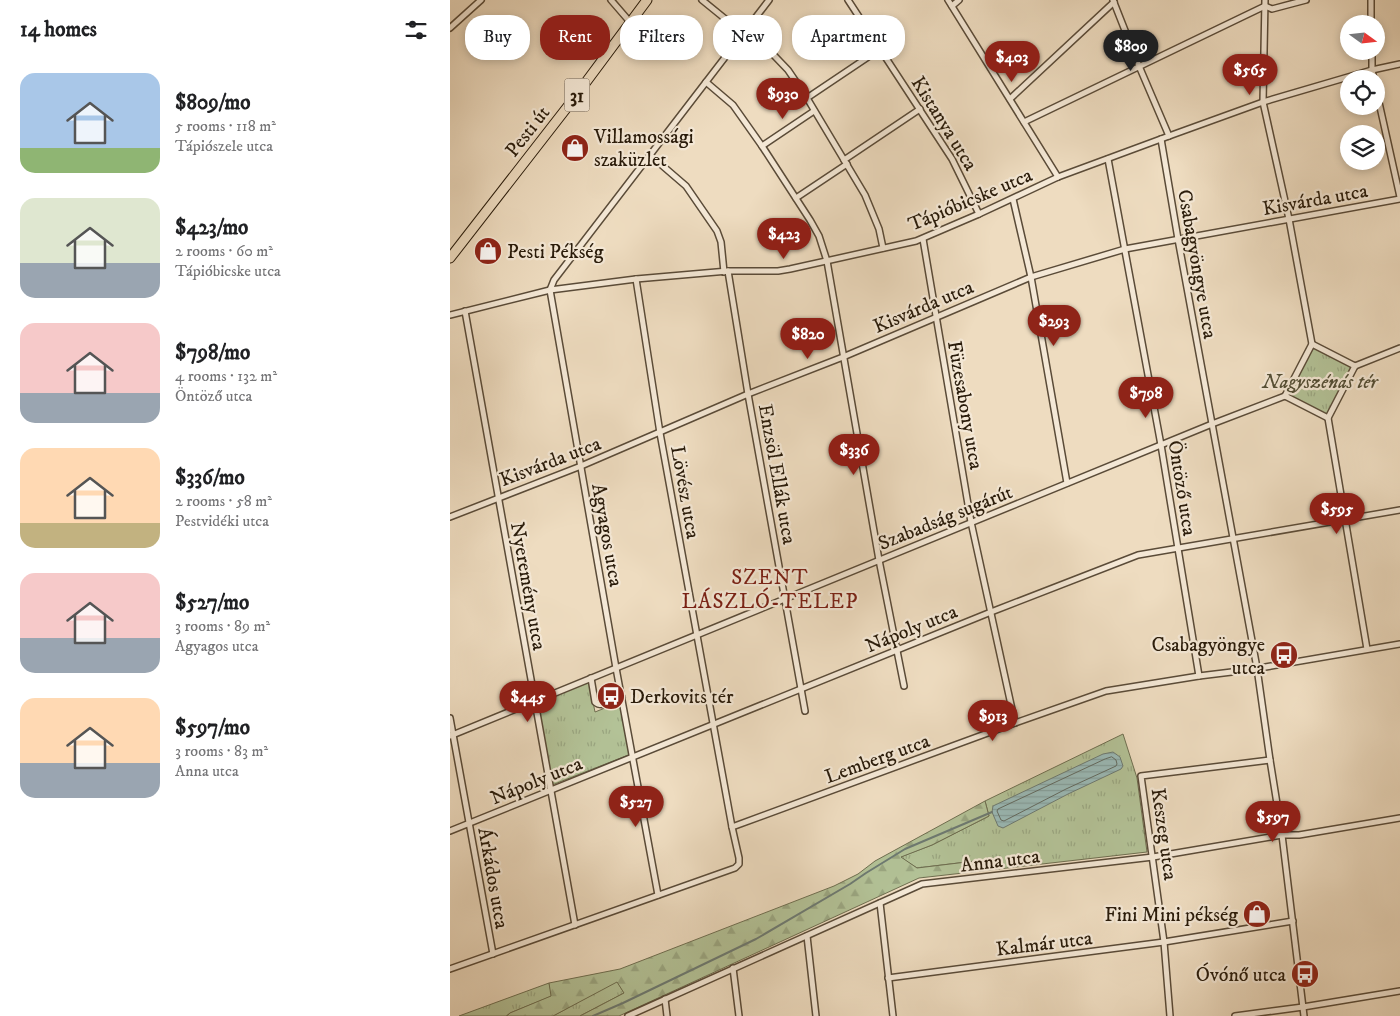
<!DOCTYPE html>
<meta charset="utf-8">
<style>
body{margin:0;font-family:"IM FELL DW Pica",serif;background:#f6f6f6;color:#202124;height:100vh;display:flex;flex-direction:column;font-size:19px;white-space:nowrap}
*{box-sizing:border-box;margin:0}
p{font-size:16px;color:#757577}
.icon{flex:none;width:28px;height:28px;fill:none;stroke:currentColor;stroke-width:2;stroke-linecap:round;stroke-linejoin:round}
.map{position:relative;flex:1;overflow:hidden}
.drawer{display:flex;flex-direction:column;background:#fff;width:450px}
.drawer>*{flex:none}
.hud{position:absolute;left:15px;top:15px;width:475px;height:45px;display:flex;gap:10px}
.needle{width:32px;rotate:105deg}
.tools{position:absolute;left:890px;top:15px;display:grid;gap:10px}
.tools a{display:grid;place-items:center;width:45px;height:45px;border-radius:50%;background:#fff;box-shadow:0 2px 8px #0003;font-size:25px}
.price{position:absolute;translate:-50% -42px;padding:0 11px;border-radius:18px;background:#8f2418;color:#fff;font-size:16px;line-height:32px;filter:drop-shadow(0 1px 2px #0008)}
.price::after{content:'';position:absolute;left:50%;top:30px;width:15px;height:11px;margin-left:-8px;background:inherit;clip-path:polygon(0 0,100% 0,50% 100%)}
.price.selected{background:#222;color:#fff}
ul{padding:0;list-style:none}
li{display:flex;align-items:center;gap:15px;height:125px;padding:0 20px}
li span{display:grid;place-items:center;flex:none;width:140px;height:100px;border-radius:15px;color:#555}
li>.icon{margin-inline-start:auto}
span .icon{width:60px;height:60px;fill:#fffc;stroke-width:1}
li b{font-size:21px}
h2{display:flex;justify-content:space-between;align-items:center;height:60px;padding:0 20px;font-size:21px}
.chip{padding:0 18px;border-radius:20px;background:#fff;box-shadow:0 2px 8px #0003;font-size:18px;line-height:45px}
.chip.selected{background:#8f2418;color:#fff}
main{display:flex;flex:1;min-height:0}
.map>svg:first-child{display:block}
.grass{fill:url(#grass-tufts);stroke:#6e6e50}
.forest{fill:url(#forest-firs);stroke:#6e6e50}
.water{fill:url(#water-rules);stroke:#6d7a72}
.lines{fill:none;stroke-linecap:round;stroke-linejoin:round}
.shore{stroke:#626a60;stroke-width:1}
.stream{stroke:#6d7a72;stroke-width:2}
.street-casing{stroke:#5a4b38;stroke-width:8}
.primary-casing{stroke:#291b0a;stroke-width:11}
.street{stroke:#f4e8d6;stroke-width:5}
.primary{stroke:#eedcc0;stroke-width:9}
.labels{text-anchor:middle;stroke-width:4.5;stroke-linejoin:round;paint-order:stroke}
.shield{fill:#f4e8d6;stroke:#665847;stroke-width:1}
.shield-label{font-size:19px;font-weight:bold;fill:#291b0a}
.street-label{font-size:20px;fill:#291b0a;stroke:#f4e8d6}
.poi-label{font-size:20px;fill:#291b0a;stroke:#f4e8d6;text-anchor:start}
.park-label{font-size:20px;font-style:italic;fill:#524d34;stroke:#f4e8d6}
.neighbourhood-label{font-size:21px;letter-spacing:1px;fill:#7a1f14;stroke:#f4e8d6}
</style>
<main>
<section class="drawer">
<h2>14 homes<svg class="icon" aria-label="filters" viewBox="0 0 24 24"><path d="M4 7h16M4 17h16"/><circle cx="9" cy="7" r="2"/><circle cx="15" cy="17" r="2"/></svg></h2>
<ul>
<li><span style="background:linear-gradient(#a9c7e8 75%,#8fb573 0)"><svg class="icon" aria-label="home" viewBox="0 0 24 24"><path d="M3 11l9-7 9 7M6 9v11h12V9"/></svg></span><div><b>$809/mo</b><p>5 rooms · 118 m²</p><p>Tápiószele utca</p></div></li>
<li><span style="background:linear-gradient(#dfe7d0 65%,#9aa5b1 0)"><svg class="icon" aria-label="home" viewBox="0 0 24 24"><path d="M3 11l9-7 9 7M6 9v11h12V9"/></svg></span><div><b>$423/mo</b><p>2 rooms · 60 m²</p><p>Tápióbicske utca</p></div></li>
<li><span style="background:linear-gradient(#f6c9c9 70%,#9aa5b1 0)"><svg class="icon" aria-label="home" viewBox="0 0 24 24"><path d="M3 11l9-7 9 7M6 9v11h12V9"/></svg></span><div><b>$798/mo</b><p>4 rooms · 132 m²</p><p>Öntöző utca</p></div></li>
<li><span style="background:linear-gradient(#ffd9b3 75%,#c2b280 0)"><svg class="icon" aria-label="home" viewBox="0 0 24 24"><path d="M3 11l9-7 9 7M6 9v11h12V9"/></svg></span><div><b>$336/mo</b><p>2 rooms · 58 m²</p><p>Pestvidéki utca</p></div></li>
<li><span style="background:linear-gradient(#f6c9c9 65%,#9aa5b1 0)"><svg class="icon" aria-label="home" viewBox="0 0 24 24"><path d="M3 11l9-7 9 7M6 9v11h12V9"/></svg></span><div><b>$527/mo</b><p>3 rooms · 89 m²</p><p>Agyagos utca</p></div></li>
<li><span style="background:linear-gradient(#ffd9b3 65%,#9aa5b1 0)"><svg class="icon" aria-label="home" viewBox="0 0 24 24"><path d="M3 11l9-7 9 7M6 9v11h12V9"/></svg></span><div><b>$597/mo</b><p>3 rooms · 83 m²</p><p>Anna utca</p></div></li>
</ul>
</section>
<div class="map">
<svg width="950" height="1016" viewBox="0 0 950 1016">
<defs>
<pattern id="grass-tufts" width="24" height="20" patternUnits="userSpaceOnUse" patternTransform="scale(1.25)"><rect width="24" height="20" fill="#b3c297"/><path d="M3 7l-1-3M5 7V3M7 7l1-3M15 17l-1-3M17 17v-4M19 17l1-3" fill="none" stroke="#9aa681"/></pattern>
<pattern id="forest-firs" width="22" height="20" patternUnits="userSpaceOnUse" patternTransform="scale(1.25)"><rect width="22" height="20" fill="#b3c297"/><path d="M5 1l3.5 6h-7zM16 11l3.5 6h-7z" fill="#9aa681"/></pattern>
<pattern id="water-rules" width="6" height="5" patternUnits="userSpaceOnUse" patternTransform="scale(1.25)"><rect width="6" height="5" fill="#9abab7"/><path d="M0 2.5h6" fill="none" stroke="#859f9c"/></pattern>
</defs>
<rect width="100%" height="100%" fill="#eedcc0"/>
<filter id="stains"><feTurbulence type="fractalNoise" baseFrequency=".004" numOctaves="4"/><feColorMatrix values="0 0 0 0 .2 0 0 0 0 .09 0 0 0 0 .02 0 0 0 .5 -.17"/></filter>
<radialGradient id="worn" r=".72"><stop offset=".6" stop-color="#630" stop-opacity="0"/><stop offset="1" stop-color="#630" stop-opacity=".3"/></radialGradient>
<!-- grass -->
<g class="grass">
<path d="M862 344 905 366 878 418 835 396Z"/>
<path d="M139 682 145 712 170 702 181 754 102 785 88 707 92 701Z"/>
<path d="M673 734 687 778 697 852 531 871 525 861 467 868 450 857 482 845 539 816 535 801Z"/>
<path d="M167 981 174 993 130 1016H103Z"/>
<path d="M99 983 102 996 60 1013 56 1016H9Z"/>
</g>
<!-- forest -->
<path class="forest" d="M535 801 539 816 482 845 451 857 467 868 525 861 531 871 469 878 169 1016H130L174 993 167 982 103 1016H57L60 1013 101 996 99 983 170 969 384 886 408 874 425 861Z"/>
<!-- water -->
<path class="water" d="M663 752 670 757 673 766 671 769 618 794 553 828 548 826 542 812 543 806 653 754Z"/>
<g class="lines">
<!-- shore -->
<path class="shore" d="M662 757 666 760 667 764 666 766 616 789 554 821 551 820 547 811 548 809 655 759Z"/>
<!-- stream -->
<path class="stream" d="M143 1016 173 1003 306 939 400 884 416 873 455 849 542 812"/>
<defs>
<g id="street">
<path d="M161 0 180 22"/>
<path d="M252 0 284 26 302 36 315 46 338 70 357 98 415 195 429 229 433 248"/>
<path d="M398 0 502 159 529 214"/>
<path d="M498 0 608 177"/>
<path d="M663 0 689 66 719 136"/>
<path d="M815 0 813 102 839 219 862 344"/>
<path d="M921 0V24"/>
<path d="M502 6 509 0"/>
<path d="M0 28 31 0"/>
<path d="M922 51V70L924 79"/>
<path d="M256 82 283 105 312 146 360 220 369 236 377 261 429 560 454 686"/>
<path d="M926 89 950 197"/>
<path d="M357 98 430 49"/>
<path d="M560 99 664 2"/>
<path d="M574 122 815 6 822 9 856 0"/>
<path d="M711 139 728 239 807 668 820 760 832 835 854 1016"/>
<path d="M312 146 364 111"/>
<path d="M200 155 236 186 267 231 271 242 274 272"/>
<path d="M658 159 711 445 749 676"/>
<path d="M394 160 470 109"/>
<path d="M346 198 397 164"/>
<path d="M563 199 581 277 617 483"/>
<path d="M473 239 521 522 565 723"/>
<path d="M278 271 298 394 355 711"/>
<path d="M15 311 125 925"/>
<path d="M0 315 100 290 186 279 278 271H328L340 269 466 241 529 214 608 177 719 136 813 102 922 70 950 64"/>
<path d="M905 366 950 348"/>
<path d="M835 396 862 344 905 366"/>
<path d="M835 396 878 418 905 366"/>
<path d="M878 418 917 649"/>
<path d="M0 517 131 466 298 394 393 357 581 277 675 249 950 199"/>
<path d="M141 678 145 702C153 709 164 700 172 697"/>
<path d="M0 718 43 954"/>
<path d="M0 736 762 424 835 396"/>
<path d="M282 827 565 723 656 691 749 676 798 670 950 644"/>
<path d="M0 831 541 612 688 555 950 510"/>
<path d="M208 895 166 668 100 290 104 280 319 0"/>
<path d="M430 903 443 1016"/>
<path d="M357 936 366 1016"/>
<path d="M283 968 289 1016"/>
<path d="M0 969 285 868 289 864V858L282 827 210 433 186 279"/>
<path d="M438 978 714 942 843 921"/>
<path d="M215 999 217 1016"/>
<path d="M178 1016 472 884 703 857 832 835H849L950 818"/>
<path d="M720 1016 714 942 691 776 820 760"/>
<path d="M785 1016 853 1007 950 991"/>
</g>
<path id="primary" d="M0 258 122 101 197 0"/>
</defs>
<!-- street casing -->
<use href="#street" class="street-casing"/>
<!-- primary casing -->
<use href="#primary" class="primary-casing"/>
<!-- street -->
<use href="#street" class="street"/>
<!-- primary -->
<use href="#primary" class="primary"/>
</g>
<!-- icons -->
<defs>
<symbol id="shop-disc" viewBox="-11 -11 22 22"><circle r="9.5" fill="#8f2418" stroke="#f4e8d6"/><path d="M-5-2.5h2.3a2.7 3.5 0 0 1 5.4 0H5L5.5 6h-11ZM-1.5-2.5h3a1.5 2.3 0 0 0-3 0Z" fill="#fff"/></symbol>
<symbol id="bus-disc" viewBox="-11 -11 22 22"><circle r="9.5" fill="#8f2418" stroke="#f4e8d6"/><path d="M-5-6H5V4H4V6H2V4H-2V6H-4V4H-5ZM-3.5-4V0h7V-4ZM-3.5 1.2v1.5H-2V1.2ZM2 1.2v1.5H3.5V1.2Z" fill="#fff"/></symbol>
</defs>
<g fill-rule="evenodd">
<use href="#shop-disc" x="109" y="132" width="32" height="32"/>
<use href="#shop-disc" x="22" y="235" width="32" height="32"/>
<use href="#bus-disc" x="818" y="639" width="32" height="32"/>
<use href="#bus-disc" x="145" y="680" width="32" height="32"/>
<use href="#shop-disc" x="791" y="898" width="32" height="32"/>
<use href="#bus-disc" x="839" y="958" width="32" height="32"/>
</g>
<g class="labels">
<!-- shield labels -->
<rect class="shield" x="114.5" y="78.5" width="25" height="33" rx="4"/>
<g class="shield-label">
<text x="127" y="102">31</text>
</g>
<!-- street labels -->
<g class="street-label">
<text transform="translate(495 123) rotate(58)" y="7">Kistanya utca</text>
<text transform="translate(77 131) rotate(-52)" y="7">Pesti út</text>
<text transform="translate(520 199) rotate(-23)" y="7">Tápióbicske utca</text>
<text transform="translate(865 199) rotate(-10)" y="7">Kisvárda utca</text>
<text transform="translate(748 264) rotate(80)" y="7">Csabagyöngye utca</text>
<text transform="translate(473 306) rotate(-23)" y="7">Kisvárda utca</text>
<text transform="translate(516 405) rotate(80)" y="7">Füzesabony utca</text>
<text transform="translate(100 461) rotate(-21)" y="7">Kisvárda utca</text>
<text transform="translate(328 474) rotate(80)" y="7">Enzsöl Ellák utca</text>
<text transform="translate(733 488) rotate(81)" y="7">Öntöző utca</text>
<text transform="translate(236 492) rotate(80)" y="7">Lövész utca</text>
<text transform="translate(495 517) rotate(-22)" y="7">Szabadság sugárút</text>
<text transform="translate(158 535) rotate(80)" y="7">Agyagos utca</text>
<text transform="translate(79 586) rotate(80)" y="7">Nyeremény utca</text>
<text transform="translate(461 628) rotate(-22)" y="7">Nápoly utca</text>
<text transform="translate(427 758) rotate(-20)" y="7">Lemberg utca</text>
<text transform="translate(86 780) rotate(-22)" y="7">Nápoly utca</text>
<text transform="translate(715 834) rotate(82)" y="7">Keszeg utca</text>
<text transform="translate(550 860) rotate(-7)" y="7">Anna utca</text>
<text transform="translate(44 878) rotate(80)" y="7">Árkádos utca</text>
<text transform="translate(594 943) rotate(-7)" y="7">Kalmár utca</text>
</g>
<!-- poi labels -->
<g class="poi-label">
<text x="144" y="143">Villamossági<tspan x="144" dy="23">szaküzlet</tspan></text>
<text x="57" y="258">Pesti Pékség</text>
<text x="815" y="651" text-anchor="end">Csabagyöngye<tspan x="815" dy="23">utca</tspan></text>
<text x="180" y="703">Derkovits tér</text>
<text x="788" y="921" text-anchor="end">Fini Mini pékség</text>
<text x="836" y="981" text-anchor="end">Óvónő utca</text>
</g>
<!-- park labels -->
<g class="park-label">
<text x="870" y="388">Nagyszénás tér</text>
</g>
<!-- neighbourhood labels -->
<g class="neighbourhood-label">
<text x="320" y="584">SZENT<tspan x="320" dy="24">LÁSZLÓ-TELEP</tspan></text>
</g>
</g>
<rect width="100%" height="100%" filter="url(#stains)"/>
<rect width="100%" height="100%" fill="url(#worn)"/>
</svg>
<div class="tools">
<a><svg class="needle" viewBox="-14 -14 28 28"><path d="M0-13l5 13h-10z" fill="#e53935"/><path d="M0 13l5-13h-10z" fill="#757577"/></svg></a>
<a><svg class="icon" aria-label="locate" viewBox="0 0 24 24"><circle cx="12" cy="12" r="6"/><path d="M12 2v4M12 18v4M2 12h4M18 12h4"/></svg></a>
<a><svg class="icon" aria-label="layers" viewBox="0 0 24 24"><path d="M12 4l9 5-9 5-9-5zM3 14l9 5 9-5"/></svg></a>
</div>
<b class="price selected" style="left:681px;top:72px">$809</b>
<b class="price" style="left:562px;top:83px">$403</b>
<b class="price" style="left:800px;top:96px">$565</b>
<b class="price" style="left:333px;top:120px">$930</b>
<b class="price" style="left:334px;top:260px">$423</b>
<b class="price" style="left:604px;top:347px">$293</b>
<b class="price" style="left:358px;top:360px">$820</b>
<b class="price" style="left:696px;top:419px">$798</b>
<b class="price" style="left:404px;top:476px">$336</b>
<b class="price" style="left:887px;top:535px">$595</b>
<b class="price" style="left:78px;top:723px">$445</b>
<b class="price" style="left:543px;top:742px">$913</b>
<b class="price" style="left:186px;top:828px">$527</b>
<b class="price" style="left:823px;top:843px">$597</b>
<div class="hud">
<a class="chip">Buy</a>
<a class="chip selected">Rent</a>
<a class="chip">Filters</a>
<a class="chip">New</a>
<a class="chip">Apartment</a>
</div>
</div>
</main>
